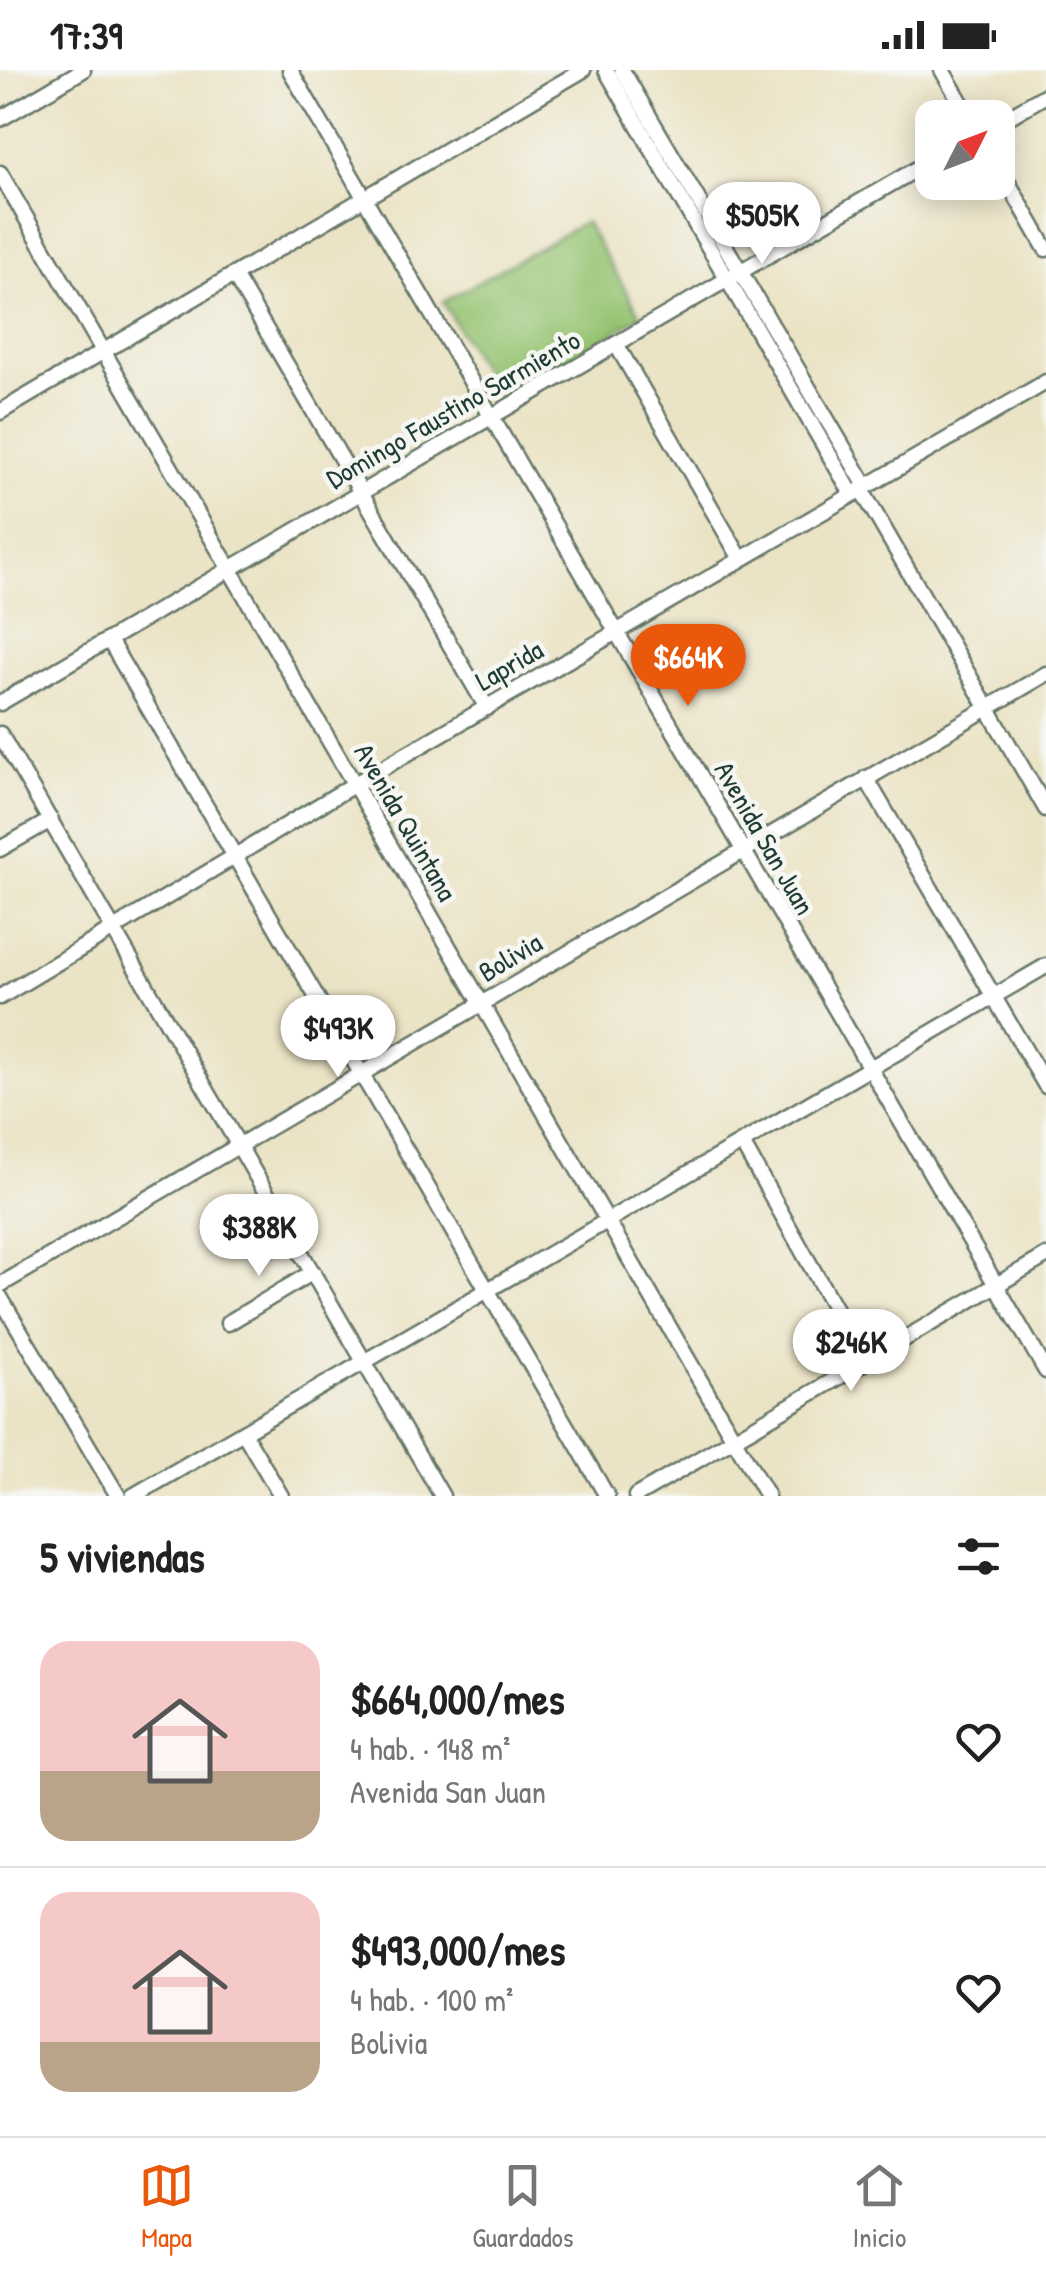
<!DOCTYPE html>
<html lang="es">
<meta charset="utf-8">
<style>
body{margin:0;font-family:"Patrick Hand",sans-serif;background:#f2f2f2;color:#222;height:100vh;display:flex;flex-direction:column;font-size:38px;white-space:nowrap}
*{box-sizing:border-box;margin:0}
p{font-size:32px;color:#767676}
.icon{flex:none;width:55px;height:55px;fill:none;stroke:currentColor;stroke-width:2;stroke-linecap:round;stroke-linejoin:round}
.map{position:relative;height:1426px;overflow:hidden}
.sheet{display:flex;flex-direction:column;background:#fff;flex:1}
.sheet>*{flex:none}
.needle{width:65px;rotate:48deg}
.fabs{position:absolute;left:915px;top:30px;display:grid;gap:20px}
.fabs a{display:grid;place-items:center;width:100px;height:100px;border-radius:20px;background:#fff;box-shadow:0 5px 25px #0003;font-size:50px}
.price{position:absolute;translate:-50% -85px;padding:0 22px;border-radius:35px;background:#fff;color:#222;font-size:32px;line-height:65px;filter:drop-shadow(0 2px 5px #0008)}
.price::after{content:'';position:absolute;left:50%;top:60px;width:30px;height:22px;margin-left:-15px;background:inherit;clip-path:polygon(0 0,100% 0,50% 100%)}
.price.on{background:#ea580c;color:#fff}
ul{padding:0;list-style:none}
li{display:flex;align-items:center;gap:30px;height:250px;padding:0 40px}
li+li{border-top:2px solid #e0e0e0}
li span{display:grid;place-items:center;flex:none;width:280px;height:200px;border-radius:30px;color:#555}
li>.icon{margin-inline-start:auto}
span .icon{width:120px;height:120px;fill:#fffc;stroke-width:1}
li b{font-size:42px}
h2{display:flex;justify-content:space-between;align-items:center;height:120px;padding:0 40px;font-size:42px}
.status{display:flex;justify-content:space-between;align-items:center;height:70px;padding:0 50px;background:#fff;direction:ltr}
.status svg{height:28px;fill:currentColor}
.tab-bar{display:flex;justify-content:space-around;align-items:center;height:140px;border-top:2px solid #e0e0e0;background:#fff;font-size:28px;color:#767676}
.tab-bar a{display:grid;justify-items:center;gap:5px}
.tab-bar .on{color:#ea580c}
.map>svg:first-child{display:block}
.green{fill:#95c371;stroke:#5a8052;stroke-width:2.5}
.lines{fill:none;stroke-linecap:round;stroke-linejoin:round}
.minor-casing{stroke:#667767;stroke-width:19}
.minor{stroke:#fff;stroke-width:14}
.labels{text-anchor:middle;stroke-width:9;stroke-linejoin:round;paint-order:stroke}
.street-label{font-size:28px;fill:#1f3d34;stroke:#f6f6f2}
</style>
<div class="status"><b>17:39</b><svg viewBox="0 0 49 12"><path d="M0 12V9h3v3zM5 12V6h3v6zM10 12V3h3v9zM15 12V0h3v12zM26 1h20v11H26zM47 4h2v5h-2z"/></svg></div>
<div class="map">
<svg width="1046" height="1426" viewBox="0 0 1046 1426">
<rect width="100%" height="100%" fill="#f6f6f2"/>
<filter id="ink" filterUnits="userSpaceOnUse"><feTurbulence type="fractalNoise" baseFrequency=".01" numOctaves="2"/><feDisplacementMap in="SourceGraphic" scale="20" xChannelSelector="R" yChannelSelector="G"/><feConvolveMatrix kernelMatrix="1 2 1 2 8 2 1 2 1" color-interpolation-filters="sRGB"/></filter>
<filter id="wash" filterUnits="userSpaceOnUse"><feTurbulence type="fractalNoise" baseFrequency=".0048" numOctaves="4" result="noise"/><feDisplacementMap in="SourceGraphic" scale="40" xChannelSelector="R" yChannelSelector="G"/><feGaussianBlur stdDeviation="2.25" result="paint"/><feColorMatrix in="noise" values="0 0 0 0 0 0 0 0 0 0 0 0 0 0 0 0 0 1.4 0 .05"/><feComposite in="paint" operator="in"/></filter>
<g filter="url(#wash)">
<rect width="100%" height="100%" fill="#ebe3c5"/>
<!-- green -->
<path class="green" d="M585 152 641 246 501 333 443 232Z"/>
</g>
<g filter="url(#ink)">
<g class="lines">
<defs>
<g id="minor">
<path d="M290 0 1046 1301"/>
<path d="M606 0 852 424"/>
<path d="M622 0 866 416"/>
<path d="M942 0 970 48"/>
<path d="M0 49 83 0"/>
<path d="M998 53 1046 25"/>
<path d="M998 95 1046 179"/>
<path d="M0 103 767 1426"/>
<path d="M234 205 487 638"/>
<path d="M616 274 741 489"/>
<path d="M0 342 583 0"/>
<path d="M861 419 1046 739"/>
<path d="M109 570 607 1426"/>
<path d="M0 633 932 90"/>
<path d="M0 664 442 1426"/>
<path d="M866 708 1046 1016"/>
<path d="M0 779 51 750"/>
<path d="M0 927 355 714 1046 312"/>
<path d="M742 1073 864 1291"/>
<path d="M0 1215 1046 604"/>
<path d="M0 1227 118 1426"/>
<path d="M228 1253 313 1202"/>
<path d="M244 1363 281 1426"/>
<path d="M133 1426 1046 896"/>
<path d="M636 1426 1046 1186"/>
</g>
</defs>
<!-- minor casing -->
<use href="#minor" class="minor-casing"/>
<!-- minor -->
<use href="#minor" class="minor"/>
</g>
</g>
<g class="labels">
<!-- street labels -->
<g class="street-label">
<text transform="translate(453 339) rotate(-30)" y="10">Domingo Faustino Sarmiento</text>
<text transform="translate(509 595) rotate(-30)" y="10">Laprida</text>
<text transform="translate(406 752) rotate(60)" y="10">Avenida Quintana</text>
<text transform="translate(765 768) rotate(60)" y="10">Avenida San Juan</text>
<text transform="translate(510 887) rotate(-31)" y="10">Bolivia</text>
</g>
</g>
</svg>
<div class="fabs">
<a><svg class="needle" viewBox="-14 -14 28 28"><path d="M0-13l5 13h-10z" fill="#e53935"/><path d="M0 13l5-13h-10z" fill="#767676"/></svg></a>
</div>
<b class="price" style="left:762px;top:197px">$505K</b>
<b class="price on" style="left:688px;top:639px">$664K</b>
<b class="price" style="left:338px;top:1010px">$493K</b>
<b class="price" style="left:259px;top:1209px">$388K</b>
<b class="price" style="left:851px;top:1324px">$246K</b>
</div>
<section class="sheet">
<h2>5 viviendas<svg class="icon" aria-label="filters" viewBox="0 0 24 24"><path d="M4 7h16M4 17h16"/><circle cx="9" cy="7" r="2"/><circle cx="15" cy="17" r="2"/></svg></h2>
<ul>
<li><span style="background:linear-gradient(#f6c9c9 65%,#b9a48a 0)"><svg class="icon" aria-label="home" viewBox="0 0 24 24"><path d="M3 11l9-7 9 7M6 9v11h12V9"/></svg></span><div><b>$664,000/mes</b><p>4 hab. · 148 m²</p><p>Avenida San Juan</p></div><svg class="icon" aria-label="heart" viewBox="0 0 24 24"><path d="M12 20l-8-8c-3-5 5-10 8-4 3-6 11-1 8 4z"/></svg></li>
<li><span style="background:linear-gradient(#f6c9c9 75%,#b9a48a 0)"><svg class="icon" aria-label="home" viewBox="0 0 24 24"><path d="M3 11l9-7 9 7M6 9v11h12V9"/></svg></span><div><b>$493,000/mes</b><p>4 hab. · 100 m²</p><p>Bolivia</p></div><svg class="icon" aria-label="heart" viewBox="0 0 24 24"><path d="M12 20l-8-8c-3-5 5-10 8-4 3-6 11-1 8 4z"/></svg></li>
</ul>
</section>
<nav class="tab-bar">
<a class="on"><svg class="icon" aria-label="map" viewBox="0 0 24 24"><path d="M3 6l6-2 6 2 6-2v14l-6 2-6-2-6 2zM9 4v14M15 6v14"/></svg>Mapa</a>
<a><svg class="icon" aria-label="saved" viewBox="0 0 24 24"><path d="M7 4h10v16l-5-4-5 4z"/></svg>Guardados</a>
<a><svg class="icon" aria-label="home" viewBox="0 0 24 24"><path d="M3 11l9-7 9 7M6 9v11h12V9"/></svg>Inicio</a>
</nav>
